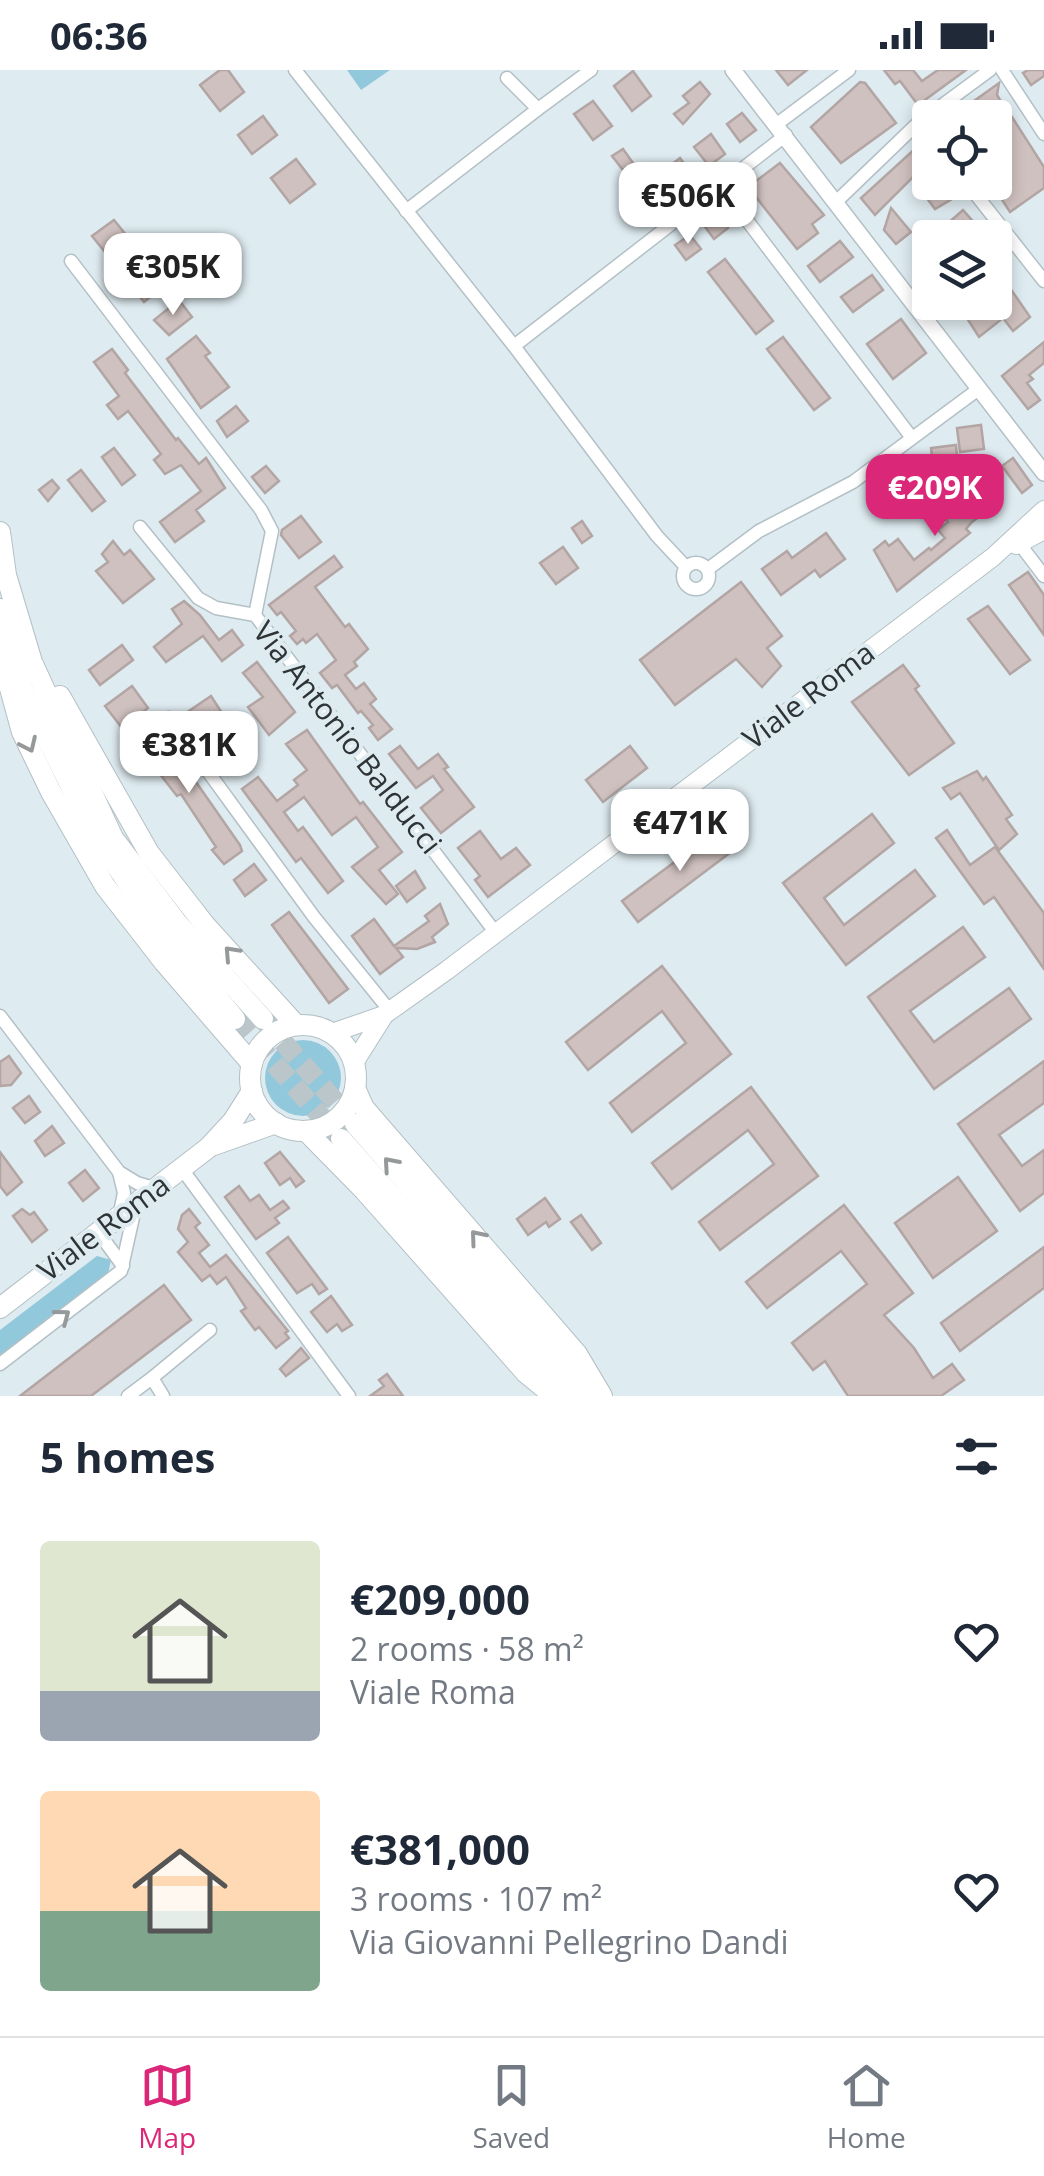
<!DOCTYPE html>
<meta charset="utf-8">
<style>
body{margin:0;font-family:"Open Sans",sans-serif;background:#f6f6f7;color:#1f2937;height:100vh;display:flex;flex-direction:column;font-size:38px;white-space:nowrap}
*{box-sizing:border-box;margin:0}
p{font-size:32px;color:#747a83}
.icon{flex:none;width:55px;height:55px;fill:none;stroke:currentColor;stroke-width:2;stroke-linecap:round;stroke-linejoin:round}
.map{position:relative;height:1326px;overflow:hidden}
.side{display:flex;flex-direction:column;background:#fff;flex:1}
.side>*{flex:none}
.tools{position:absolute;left:912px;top:30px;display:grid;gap:20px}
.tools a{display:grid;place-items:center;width:100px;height:100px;border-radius:10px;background:#fff;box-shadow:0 5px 15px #0003;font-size:50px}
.price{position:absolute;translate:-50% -85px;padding:0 22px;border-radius:20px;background:#fff;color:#222;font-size:32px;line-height:65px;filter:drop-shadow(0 2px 5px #0008)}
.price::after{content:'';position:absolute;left:50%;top:60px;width:30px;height:22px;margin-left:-15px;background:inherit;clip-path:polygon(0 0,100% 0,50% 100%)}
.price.selected{background:#db2777;color:#fff}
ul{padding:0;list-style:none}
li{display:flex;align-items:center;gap:30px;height:250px;padding:0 40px}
li span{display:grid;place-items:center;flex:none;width:280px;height:200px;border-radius:10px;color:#555}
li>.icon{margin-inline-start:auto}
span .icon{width:120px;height:120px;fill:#fffc;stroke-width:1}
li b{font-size:42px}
h2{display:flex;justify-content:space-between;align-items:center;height:120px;padding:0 40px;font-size:42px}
.status{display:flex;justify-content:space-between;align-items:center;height:70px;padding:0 50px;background:#fff;direction:ltr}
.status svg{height:28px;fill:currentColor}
.dock{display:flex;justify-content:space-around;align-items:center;height:140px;border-top:2px solid #e0e1e3;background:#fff;font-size:28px;color:#747a83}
.dock a{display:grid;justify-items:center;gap:5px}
.dock .selected{color:#db2777}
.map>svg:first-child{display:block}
.green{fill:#92c8db}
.building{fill:#cfc1bf;stroke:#b2a5a3;stroke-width:2.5}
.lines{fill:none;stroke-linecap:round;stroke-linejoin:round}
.trunk-tunnel{stroke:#bbc6cb;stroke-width:20;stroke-dasharray:20 10;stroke-linecap:butt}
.minor-casing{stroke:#b3c0c5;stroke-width:15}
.tertiary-casing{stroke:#b3c0c5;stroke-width:18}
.secondary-casing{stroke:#b3c0c5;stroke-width:20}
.primary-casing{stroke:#b3c0c5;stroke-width:22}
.trunk-casing{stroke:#b3c0c5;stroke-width:22}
.minor{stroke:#fff;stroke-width:12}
.tertiary{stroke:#fff;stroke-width:15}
.secondary{stroke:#fff;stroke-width:18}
.primary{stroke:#fff;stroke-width:20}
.trunk{stroke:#fff;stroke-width:20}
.oneway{stroke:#96999a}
.labels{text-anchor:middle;stroke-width:8;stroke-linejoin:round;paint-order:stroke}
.street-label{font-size:30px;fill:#2e3335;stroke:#deebf0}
</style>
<div class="status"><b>06:36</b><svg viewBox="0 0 49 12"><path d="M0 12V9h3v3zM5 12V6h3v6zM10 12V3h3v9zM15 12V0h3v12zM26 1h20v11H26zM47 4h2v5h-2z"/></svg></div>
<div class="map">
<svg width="1044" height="1326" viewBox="0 0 1044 1326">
<rect width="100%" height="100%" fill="#deebf0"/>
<!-- green -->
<g class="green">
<path d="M347 0H390L361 20Z"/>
<circle cx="303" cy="1008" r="38"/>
<path d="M97 1186 111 1190 108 1204 0 1285V1260Z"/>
</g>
<!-- building -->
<g class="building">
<path d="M220 0H228L244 22 220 41 200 15Z"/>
<path d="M776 0H807L788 15Z"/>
<path d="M884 0H913L922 11 938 0H966L918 35 900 11 895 14Z"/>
<path d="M1028 0H1044V6L1031 15 1023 3Z"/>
<path d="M633 1 651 26 632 41 614 16Z"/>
<path d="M700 12 710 24 683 54 674 44 689 33 683 26Z"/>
<path d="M860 12 865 13 896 53 841 93 811 57Z"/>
<path d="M999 13 997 25 1003 35 992 43 996 48H976L967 36Z"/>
<path d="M593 31 612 56 593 70 574 44Z"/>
<path d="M742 43 756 60 740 72 727 54Z"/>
<path d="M263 46 277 65 252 84 238 65Z"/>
<path d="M1012 47 1044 97V118L1010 142 995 119V57Z"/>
<path d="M711 64 725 84 709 96 694 77Z"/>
<path d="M918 76 930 90V112H955L962 123 935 139 912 108 875 145 861 128Z"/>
<path d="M623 79 633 93 623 100 612 86Z"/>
<path d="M680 88 695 108 678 121 663 101Z"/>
<path d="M296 89 315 114 290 133 271 108Z"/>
<path d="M780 93 824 145 812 154 818 163 797 179 748 117Z"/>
<path d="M648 111 663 131 646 144 631 125Z"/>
<path d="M891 138 911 162 896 174 884 160Z"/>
<path d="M963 140 978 157 973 163 962 168H931Z"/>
<path d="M713 147 718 154 722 150 728 158 714 169 703 154Z"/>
<path d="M114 150 131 171 109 187 92 166Z"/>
<path d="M690 165 701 179 686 190 675 175Z"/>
<path d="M840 171 853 187 820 212 808 196Z"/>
<path d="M725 189 773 251 756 264 708 202Z"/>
<path d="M148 194 165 215 144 232 127 210Z"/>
<path d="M872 205 883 220 853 242 841 227Z"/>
<path d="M1001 205 1030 247 1013 261 1003 248 979 267 963 242 976 232H995V210Z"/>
<path d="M179 230 192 247 169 265 154 250Z"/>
<path d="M901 249 926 283 893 309 867 274Z"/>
<path d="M196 266 210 283 205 286 229 317 201 338 167 289Z"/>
<path d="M783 267 830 328 814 340 767 279Z"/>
<path d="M1044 272V293L1029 305 1033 309 1027 313 1040 330 1028 339 1002 306Z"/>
<path d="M112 279 128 300 125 303 176 370 178 368 199 394 206 388 225 418 196 440 204 451 175 472 160 452 201 421 181 395 165 404 154 390 161 384 128 341 118 349 107 335 119 326 94 292Z"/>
<path d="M236 336 248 351 227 367 217 351Z"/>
<path d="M981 355 984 379 960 382 957 358Z"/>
<path d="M956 375 958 399 934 401 931 378Z"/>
<path d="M114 378 135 405 122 415 102 387Z"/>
<path d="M1013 388 1032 415 1022 423 1002 396Z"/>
<path d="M930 394 933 418 908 421 906 397Z"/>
<path d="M266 396 279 411 265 423 252 407Z"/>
<path d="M81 400 105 431 92 441 68 410Z"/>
<path d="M984 409 1001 430 972 452 966 459 970 463 897 521 874 480 885 471 889 476 898 469 914 490 929 478 931 480 945 468 938 460 948 452 943 446 961 432 967 439 981 428 973 417Z"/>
<path d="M52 410 59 418 48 431 39 420Z"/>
<path d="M904 414 907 438 883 441 880 417Z"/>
<path d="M301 446 321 472 299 488 281 465 282 460Z"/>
<path d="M582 451 592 466 582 473 572 458Z"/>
<path d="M826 463 845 489 820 507 815 500 781 525 762 499 787 481 792 488Z"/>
<path d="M113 471 124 485 130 480 154 509 123 533 96 501 108 492 102 484Z"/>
<path d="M563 477 578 498 556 514 540 493Z"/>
<path d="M334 486 342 497 315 517 345 557 349 554 368 579 354 592 357 596 345 605 356 619 364 613 376 629 370 634 392 659 378 670 369 658 373 655 361 641 358 643 337 615 332 618 320 603 336 590 317 564 306 573 303 569 297 574 290 566 296 561 281 542 277 545 269 535Z"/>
<path d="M1028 502 1044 525V565L1009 515Z"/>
<path d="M741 512 782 566 767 578 781 596 762 617 736 589 675 635 640 590Z"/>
<path d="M184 531 200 545 219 570 232 560 243 575 222 591 203 566 166 592 154 577 182 554 172 539Z"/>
<path d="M988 536 1030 590 1010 604 968 549Z"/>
<path d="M122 575 133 590 100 615 89 600Z"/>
<path d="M257 592 295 642 269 665 248 637 263 627 243 603Z"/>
<path d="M903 595 919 616 915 619 954 673 909 705 852 632Z"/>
<path d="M132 616 148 638 122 658 105 636Z"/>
<path d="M211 626 249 685 230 699 196 662 186 643Z"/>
<path d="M307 660 360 734 363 732 402 782 379 800 398 824 386 834 352 797 378 777 356 747 332 765 304 727 284 742 298 761 303 757 343 811 328 823 301 788 296 792 242 719 258 707 277 731 298 715 294 710 307 700 286 674Z"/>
<path d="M154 664 171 688 173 686 196 712 240 775 242 781 224 794 212 780 216 777 181 724 177 726 149 690 143 694 140 689 135 692 127 683Z"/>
<path d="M400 676 418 699 438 684 448 697 444 699 474 737 441 763 421 738 443 720 433 706 416 718 389 684Z"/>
<path d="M630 676 647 698 603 732 586 710Z"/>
<path d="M977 701 983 710 986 707 1012 745 1006 749 1017 764 999 780 960 723 951 729 943 718Z"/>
<path d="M872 744 894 773 824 828 844 855 915 800 935 826 846 895 783 813Z"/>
<path d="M723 756 739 776 638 852 622 831Z"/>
<path d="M947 760 970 795 995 777 1044 843V899L994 827 984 834 936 768Z"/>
<path d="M480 761 501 789 516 778 530 795 488 827 475 810 480 806 458 778Z"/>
<path d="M254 794 266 810 245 826 234 810Z"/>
<path d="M415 801 425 818 407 832 396 816Z"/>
<path d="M440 834 448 854 432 867 435 872 417 879 396 878 403 887 380 904 352 866 374 849 394 876 429 851 425 846Z"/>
<path d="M289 842 348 919 329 933 272 855Z"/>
<path d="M963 857 985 887 910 941 934 972 1009 918 1031 949 934 1019 868 927Z"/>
<path d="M662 896 731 984 632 1062 610 1033 686 973 662 941 588 1000 566 972Z"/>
<path d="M9 986 21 1003 11 1015 0 1016V992Z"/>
<path d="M1044 991V1033L999 1065 1022 1096 1044 1080V1123L1020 1141 958 1054Z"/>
<path d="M751 1017 818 1106 720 1180 699 1152 774 1094 748 1060 672 1119 652 1093Z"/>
<path d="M29 1026 40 1042 25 1053 13 1038Z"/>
<path d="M52 1056 64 1073 45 1086 35 1071Z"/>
<path d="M0 1082 22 1112 7 1125 0 1116Z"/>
<path d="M280 1082 304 1111 296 1117 290 1108 280 1115 265 1093Z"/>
<path d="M85 1100 99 1118 83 1131 69 1113Z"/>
<path d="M958 1107 997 1161 933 1208 895 1153Z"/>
<path d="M239 1116 250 1131 259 1125 270 1140 283 1131 289 1138 275 1148 279 1153 256 1169 225 1127Z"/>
<path d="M545 1128 560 1149 549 1157 546 1152 528 1165 517 1149Z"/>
<path d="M844 1135 913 1223 884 1245 914 1278 933 1308 952 1294 964 1310 941 1326H848L825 1291 813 1300 792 1273 867 1214 841 1181 767 1238 746 1212Z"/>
<path d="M22 1139 30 1145 34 1142 47 1160 32 1172 13 1146Z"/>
<path d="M189 1139 200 1153 195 1157 209 1175 199 1183 210 1197 226 1185 288 1261 285 1263 289 1268 276 1278 259 1257 255 1260 241 1241 246 1238 226 1207 217 1214 210 1205 202 1211 178 1182 188 1172 178 1159 182 1145Z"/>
<path d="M581 1145 601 1173 592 1180 571 1152Z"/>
<path d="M288 1167 327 1219 319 1224 312 1214 297 1223 267 1183Z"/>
<path d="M1044 1177V1218L960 1281 941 1253Z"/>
<path d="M164 1215 191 1250 91 1326H20Z"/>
<path d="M331 1226 352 1255 342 1261 337 1254 327 1262 311 1242Z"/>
<path d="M301 1278 309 1288 286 1306 280 1299Z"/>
<path d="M387 1304 403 1326H370L384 1316 379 1310Z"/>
</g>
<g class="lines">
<!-- trunk-tunnel -->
<g class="trunk-tunnel">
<path d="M235 949 341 1069"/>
<path d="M263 949 355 1054"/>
</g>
<defs>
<g id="minor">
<path d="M295 0 514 276"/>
<path d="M1002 0 1044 64"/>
<path d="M507 8 538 39 591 0"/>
<path d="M918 53 930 68"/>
<path d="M777 54 849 0"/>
<path d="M966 112 1044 211"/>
<path d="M721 116 912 368"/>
<path d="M837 131 918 53 990 0"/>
<path d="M406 141 538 39"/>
<path d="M71 191 261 440 272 461 255 545"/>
<path d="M140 457 198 528 216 538 255 545 495 862"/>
<path d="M1023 471 1025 481 1044 506"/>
<circle cx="696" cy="506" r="13"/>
<path d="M686 497 657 466 514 276 786 65"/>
<path d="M708 499 759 461 853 412 980 318"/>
<path d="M169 648 314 847 390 941"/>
<path d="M0 946 119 1102 137 1113 157 1119"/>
<path d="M182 1099 349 1326"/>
<path d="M119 1147 124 1123 119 1102"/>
<path d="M99 1163 123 1196"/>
<path d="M0 1294 121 1201 136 1134"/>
<path d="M152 1308 210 1260"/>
<path d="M128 1326 152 1308 163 1326"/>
</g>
<path id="tertiary" d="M733 0 1044 403"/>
<g id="secondary">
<path d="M1016 475 1044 460"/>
<path d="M332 963 384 945 446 901 993 487 1044 440"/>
<path d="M354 993 383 947"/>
</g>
<g id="primary">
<circle cx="303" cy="1008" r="53"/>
<path d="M214 1075 276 1053"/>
<path d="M0 1238 208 1078 233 1051 252 1021"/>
</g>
<g id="trunk">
<path d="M0 462 6 505 32 592 113 768 178 854 263 949"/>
<path d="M0 539 22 618 93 761 152 849 235 949"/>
<path d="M0 582 22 662 51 722 105 816 164 892 252 994"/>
<path d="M60 626 149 783 205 855 296 955"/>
<path d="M355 1018 364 1038 577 1284 602 1326"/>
<path d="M355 1054 588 1321"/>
<path d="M306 1061 364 1120 526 1303 554 1326"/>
<path d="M341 1069 569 1326"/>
</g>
</defs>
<!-- minor casing -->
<use href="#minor" class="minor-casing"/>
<!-- tertiary casing -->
<use href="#tertiary" class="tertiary-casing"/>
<!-- secondary casing -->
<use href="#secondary" class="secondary-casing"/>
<!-- primary casing -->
<use href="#primary" class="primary-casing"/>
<!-- trunk casing -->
<use href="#trunk" class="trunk-casing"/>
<!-- minor -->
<use href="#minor" class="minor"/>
<!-- tertiary -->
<use href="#tertiary" class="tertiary"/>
<!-- secondary -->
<use href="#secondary" class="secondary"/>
<!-- primary -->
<use href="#primary" class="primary"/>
<!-- trunk -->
<use href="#trunk" class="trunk"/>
</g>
<!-- one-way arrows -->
<defs><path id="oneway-chevron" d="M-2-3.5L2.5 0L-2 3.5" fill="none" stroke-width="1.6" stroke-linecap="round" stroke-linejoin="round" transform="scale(2.5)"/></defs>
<g class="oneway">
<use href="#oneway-chevron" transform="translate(29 675) rotate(65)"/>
<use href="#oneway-chevron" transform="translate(231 883) rotate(-133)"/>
<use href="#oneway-chevron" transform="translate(390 1094) rotate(-131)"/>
<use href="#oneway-chevron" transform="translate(477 1167) rotate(-130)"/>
<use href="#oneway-chevron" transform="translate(63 1246) rotate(-37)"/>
</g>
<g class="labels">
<!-- street labels -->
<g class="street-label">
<text transform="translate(809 626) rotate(-37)" y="10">Viale Roma</text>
<text transform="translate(347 668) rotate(52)" y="10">Via Antonio Balducci</text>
<text transform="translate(104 1158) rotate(-37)" y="10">Viale Roma</text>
</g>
</g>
</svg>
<div class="tools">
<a><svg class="icon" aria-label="locate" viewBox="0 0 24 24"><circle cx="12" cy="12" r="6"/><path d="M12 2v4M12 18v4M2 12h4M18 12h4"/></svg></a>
<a><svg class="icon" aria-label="layers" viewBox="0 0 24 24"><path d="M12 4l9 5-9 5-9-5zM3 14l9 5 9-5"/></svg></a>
</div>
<b class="price" style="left:688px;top:177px">€506K</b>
<b class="price" style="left:173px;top:248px">€305K</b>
<b class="price selected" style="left:935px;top:469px">€209K</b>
<b class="price" style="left:189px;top:726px">€381K</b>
<b class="price" style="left:680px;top:804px">€471K</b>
</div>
<section class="side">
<h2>5 homes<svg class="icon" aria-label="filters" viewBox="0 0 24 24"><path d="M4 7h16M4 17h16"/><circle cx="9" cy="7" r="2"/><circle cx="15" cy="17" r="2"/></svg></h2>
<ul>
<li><span style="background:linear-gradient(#dfe7d0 75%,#9aa5b1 0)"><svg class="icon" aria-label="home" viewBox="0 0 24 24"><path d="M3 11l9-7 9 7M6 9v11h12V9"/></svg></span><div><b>€209,000</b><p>2 rooms · 58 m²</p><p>Viale Roma</p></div><svg class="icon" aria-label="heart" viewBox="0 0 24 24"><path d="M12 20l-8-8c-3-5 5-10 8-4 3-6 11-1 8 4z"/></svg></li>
<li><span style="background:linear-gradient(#ffd9b3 60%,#7fa58c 0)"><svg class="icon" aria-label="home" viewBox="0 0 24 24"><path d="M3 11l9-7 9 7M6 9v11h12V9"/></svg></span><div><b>€381,000</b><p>3 rooms · 107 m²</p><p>Via Giovanni Pellegrino Dandi</p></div><svg class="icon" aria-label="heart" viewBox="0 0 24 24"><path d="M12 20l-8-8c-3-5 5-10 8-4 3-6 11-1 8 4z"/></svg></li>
</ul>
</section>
<nav class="dock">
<a class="selected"><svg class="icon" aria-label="map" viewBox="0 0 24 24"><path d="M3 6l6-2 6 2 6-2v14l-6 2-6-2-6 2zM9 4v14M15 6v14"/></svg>Map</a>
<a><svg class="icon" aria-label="saved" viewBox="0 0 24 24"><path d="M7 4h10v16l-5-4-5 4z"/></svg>Saved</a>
<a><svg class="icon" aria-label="home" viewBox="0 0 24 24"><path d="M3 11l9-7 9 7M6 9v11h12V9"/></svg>Home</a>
</nav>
